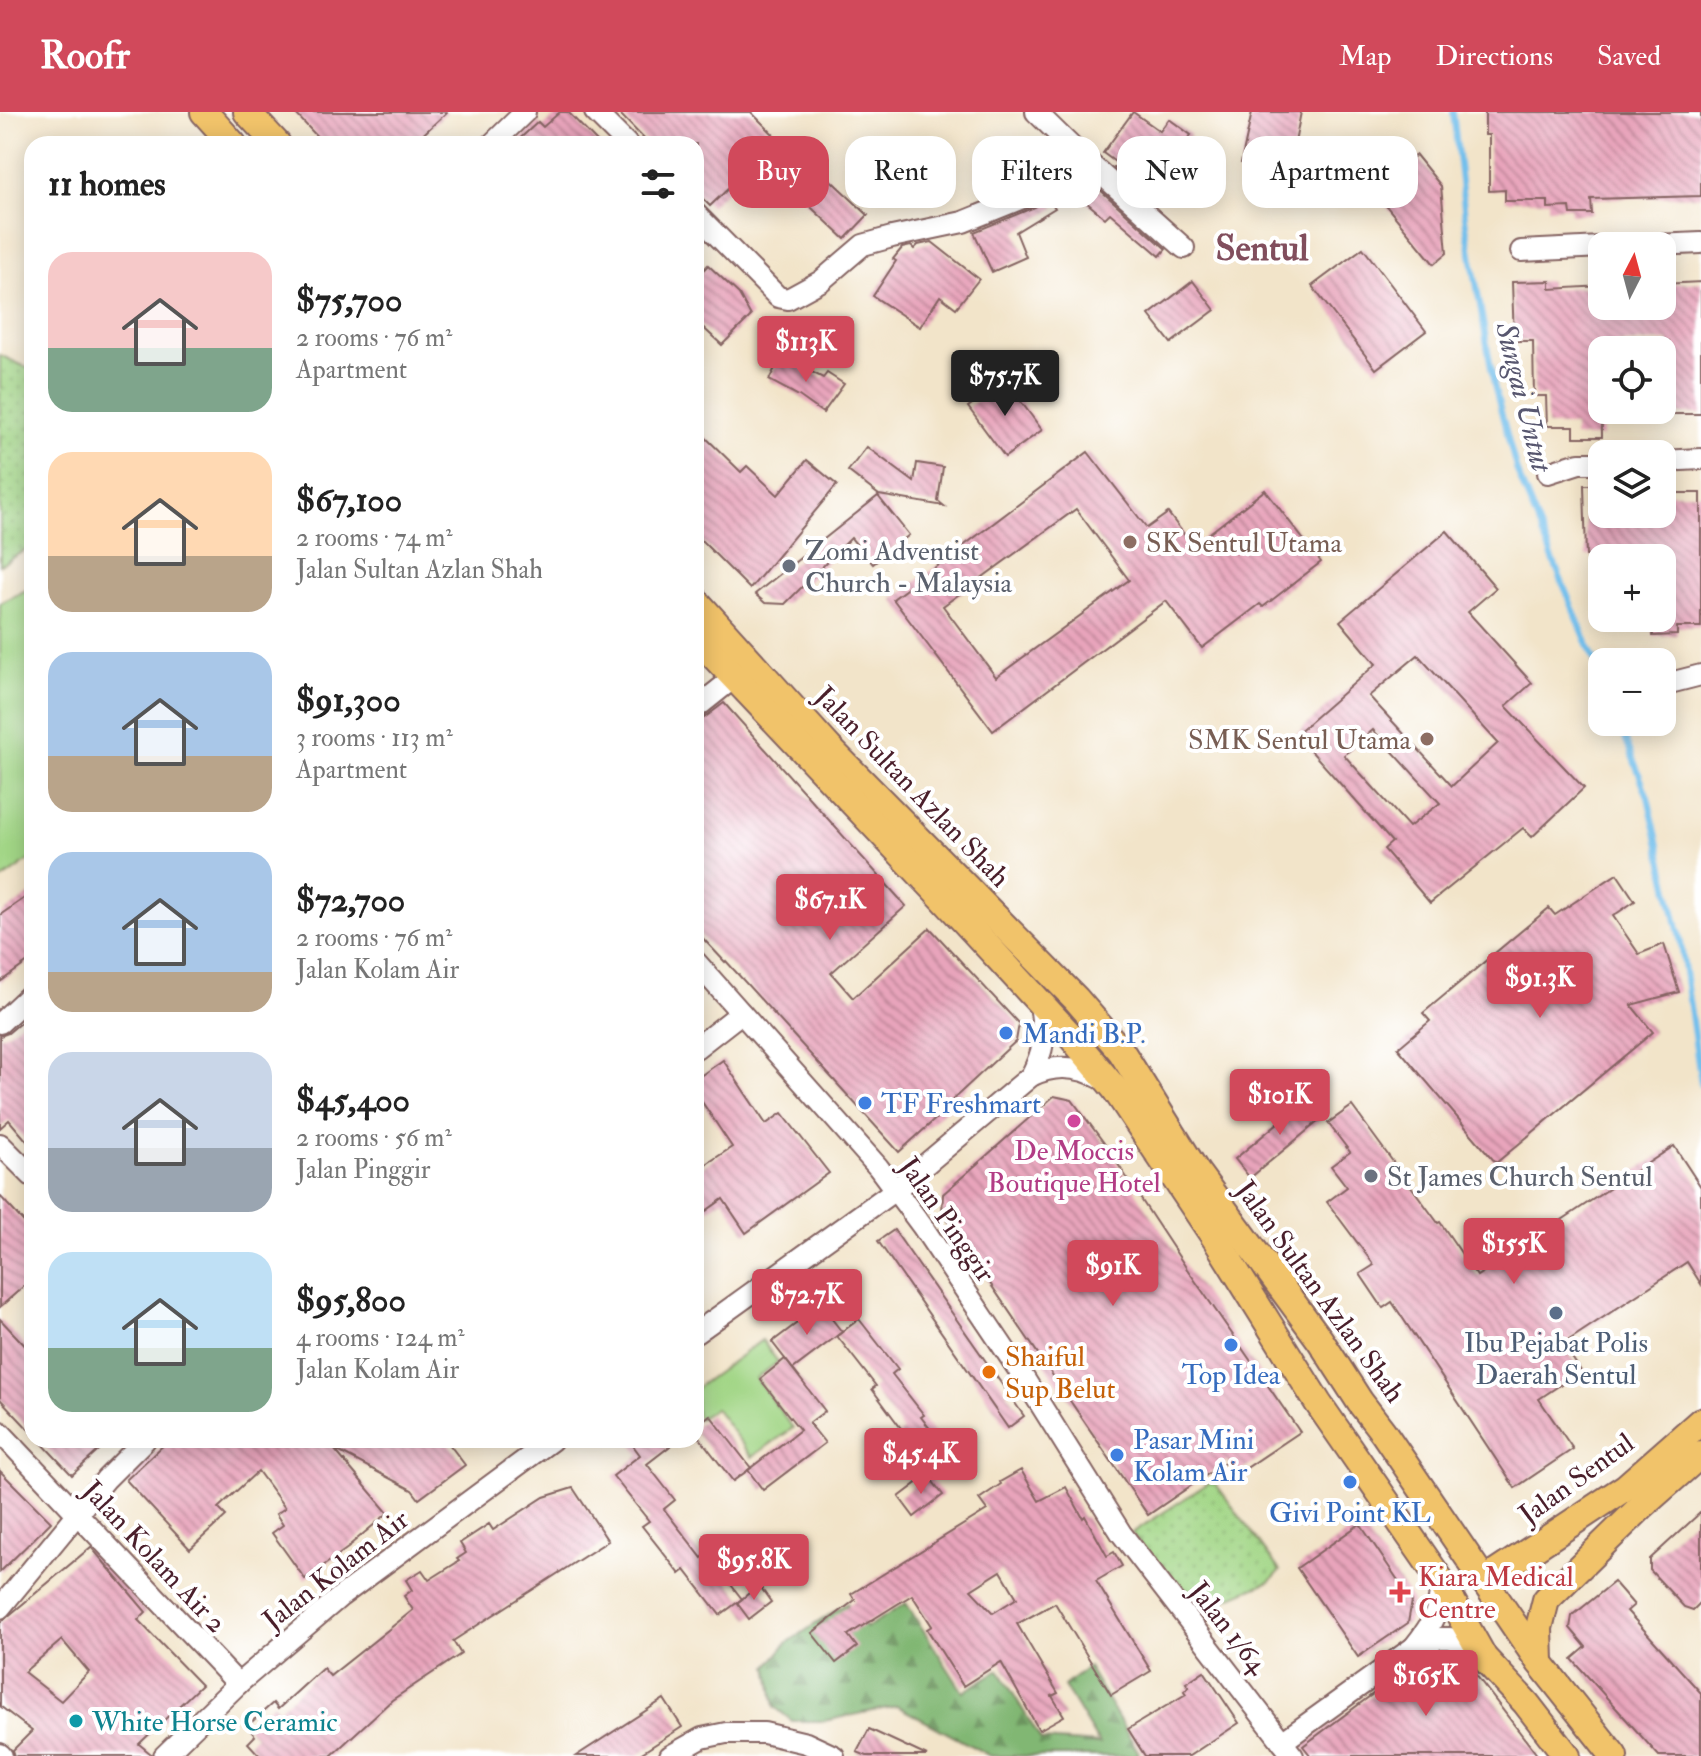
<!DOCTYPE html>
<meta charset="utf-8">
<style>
body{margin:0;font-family:"IM FELL Double Pica",serif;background:#f2f2f2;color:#222;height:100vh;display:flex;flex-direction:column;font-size:30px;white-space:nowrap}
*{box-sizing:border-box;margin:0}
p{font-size:26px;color:#767676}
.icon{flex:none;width:44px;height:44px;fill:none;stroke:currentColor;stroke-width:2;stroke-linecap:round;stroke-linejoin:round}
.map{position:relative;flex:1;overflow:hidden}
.sheet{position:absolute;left:24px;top:24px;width:680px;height:1312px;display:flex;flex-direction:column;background:#fff;border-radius:24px;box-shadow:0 4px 20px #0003}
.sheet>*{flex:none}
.guide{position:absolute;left:728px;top:24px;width:760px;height:72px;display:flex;gap:16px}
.needle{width:52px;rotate:6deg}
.buttons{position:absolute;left:1588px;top:120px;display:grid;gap:16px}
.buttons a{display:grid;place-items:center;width:88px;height:88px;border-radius:16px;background:#fff;box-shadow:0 4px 20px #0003;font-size:40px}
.price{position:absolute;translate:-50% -68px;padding:0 18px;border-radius:8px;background:#d1495b;color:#fff;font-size:26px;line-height:52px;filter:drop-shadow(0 2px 4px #0008)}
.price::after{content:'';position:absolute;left:50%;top:48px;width:24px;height:18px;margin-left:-12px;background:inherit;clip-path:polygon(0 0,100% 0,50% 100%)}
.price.selected{background:#222;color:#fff}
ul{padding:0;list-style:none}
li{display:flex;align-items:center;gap:24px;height:200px;padding:0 24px}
li span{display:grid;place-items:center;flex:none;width:224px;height:160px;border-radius:24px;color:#555}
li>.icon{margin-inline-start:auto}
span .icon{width:96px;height:96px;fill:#fffc;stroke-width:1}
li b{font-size:34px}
h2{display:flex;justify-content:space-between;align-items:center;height:96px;padding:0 24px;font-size:34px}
.chip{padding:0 28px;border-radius:24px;background:#fff;box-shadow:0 4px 20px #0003;font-size:28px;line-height:72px}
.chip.selected{background:#d1495b;color:#fff}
header{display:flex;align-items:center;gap:48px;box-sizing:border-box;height:112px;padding:0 40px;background:#d1495b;color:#fff}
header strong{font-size:38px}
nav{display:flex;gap:44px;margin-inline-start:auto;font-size:28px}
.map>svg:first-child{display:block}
.grass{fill:url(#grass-dots);stroke:#767a58;stroke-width:2}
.forest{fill:url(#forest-firs);stroke:#666b4f;stroke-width:2}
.park{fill:#a2d686;stroke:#767a58;stroke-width:2}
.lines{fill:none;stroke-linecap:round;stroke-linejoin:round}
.stream{stroke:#72bfec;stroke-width:6}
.building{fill:url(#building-back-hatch);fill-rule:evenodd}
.minor-casing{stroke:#856462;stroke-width:24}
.major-casing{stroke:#856462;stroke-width:30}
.minor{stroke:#fff;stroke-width:20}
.major{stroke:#f1c36a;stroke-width:26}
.education-dot{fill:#8d6e63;stroke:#fff;stroke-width:3}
.worship-dot{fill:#6b7280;stroke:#fff;stroke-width:3}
.shop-dot{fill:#3f7fe0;stroke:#fff;stroke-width:3}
.hotel-dot{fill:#d1479c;stroke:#fff;stroke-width:3}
.service-dot{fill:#5c6f8a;stroke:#fff;stroke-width:3}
.food-dot{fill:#e8710a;stroke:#fff;stroke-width:3}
.health-dot{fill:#e0444e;stroke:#fff;stroke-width:3}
.culture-dot{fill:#0f9aa8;stroke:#fff;stroke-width:3}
.labels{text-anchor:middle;stroke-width:8;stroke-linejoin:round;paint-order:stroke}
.education-label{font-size:28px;fill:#785e54;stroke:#fff;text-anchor:start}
.worship-label{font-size:28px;fill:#5b616d;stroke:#fff;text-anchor:start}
.street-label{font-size:28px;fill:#4a1f2b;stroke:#fff}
.shop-label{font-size:28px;fill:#366cbe;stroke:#fff;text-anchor:start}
.hotel-label{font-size:28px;fill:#b23c85;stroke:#fff}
.service-label{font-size:28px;fill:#4e5e75;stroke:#fff}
.food-label{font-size:28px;fill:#c56008;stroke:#fff;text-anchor:start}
.health-label{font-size:28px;fill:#be3a42;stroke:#fff;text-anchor:start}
.culture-label{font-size:28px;fill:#0d838f;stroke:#fff;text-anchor:start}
.water-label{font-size:30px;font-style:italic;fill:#58576f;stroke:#fff}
.district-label{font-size:36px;font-weight:bold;fill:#814e5d;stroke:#fff}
</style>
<header>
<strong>Roofr</strong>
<nav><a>Map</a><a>Directions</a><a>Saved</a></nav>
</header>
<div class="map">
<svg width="1701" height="1644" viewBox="0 0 1701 1644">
<defs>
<pattern id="grass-dots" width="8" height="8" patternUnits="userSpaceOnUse" patternTransform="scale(2)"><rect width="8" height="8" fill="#a2d686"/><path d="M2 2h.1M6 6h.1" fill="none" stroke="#8db774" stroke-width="1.8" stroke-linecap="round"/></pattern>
<pattern id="forest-firs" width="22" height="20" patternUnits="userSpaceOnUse" patternTransform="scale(2)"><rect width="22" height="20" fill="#81b773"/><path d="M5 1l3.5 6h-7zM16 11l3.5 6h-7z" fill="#6c945f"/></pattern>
<pattern id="building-back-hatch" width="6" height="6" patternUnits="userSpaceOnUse" patternTransform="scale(2)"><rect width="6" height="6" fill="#e8a4bb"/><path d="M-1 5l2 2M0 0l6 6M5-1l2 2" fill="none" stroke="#be8598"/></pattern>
</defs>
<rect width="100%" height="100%" fill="#fff"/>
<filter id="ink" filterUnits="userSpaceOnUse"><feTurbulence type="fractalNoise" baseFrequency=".0125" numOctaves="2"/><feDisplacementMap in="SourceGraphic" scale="16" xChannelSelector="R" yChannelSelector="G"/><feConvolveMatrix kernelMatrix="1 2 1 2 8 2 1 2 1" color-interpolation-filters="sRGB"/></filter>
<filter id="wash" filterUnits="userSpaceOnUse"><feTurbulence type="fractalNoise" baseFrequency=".006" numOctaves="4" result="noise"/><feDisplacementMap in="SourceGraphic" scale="32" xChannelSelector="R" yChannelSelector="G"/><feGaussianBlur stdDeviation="1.8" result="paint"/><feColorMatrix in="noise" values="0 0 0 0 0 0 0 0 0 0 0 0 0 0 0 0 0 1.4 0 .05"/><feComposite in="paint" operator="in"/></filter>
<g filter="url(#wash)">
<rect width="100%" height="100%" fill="#f2e4c9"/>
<!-- grass -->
<g class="grass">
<path d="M0 243 32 258V434L0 453Z"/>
<path d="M1213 1368 1280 1459 1270 1469 1215 1492 1165 1467 1132 1421Z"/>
</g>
<!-- forest -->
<path class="forest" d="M847 1491 866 1516 906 1491 963 1580 999 1558 1041 1628 1099 1632 1064 1574 1088 1555 1139 1641 1134 1644H990L897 1594 824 1609H792L775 1595 768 1554 787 1531Z"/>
<!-- park -->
<g class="park">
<path d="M32 475V746L0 769V491Z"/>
<path d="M762 1228 778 1250 756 1266 793 1316 752 1345 715 1296 699 1307 696 1303V1276Z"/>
</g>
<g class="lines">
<!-- stream -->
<g class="stream">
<path d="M1453 0 1466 113 1494 273 1517 360 1602 567"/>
<path d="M1619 610 1648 685 1681 831 1701 973"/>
</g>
</g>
<g id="blocks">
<!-- building -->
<g class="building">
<path d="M294 0H447L413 32H324Z"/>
<path d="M560 0H568L599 32H514L538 10 543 15Z"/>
<path d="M618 0H751L779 28 710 94 696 80V32H649Z"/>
<path d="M1133 0 1160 19 1169 7 1191 23 1146 84 1114 56 1118 52 1103 41Z"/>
<path d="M1252 0H1301L1289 61 1241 51Z"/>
<path d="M1485 0H1701V84L1591 87 1592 102H1571L1570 95 1548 96V89H1505V78L1489 79V23H1485Z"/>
<path d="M1416 43 1441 74 1447 141 1434 152 1373 78Z"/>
<path d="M822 60 868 103 845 127 799 84Z"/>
<path d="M1098 76 1166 137 1160 144 1110 101 1105 106 1086 90Z"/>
<path d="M1048 85 1055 96 1016 120 1026 145 992 160 974 120 1035 95Z"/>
<path d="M932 130 979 167 956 196 940 184 920 215 873 184 896 149 893 147 902 136 911 134 914 137 918 133Z"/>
<path d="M1363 136 1426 219 1376 257 1312 174Z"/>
<path d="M708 153 739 182 751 204 722 233 696 209V166Z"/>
<path d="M1193 169 1215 198 1171 231 1149 203Z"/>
<path d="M1550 169V177L1602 174V194H1662V172L1701 170V302H1671L1669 229 1616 231V237L1601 238 1602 325H1574V314H1547L1546 284H1534L1533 229H1514L1512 170Z"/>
<path d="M781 244 823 266 827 261 844 272 823 301 799 284 769 268Z"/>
<path d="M1005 268 1042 318 1005 345 968 295Z"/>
<path d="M696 316 741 360 747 354 778 383 807 348 837 373 750 477 696 423Z"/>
<path d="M867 335 914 370 917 351 943 355 938 389 944 394 879 383 848 359Z"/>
<path d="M1088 340 1147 416 1168 401 1193 434 1265 378 1321 450 1263 495 1260 492 1202 536 1166 489 993 619 893 487ZM1076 397 1129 468 996 565 943 494Z"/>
<path d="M1584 373H1602V402H1662V381H1701V515H1677V523L1653 524 1652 506H1662V438L1622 440V443L1586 444Z"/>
<path d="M878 384 909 423 873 452 851 426 785 492 765 491 755 482Z"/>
<path d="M1447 419 1496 476 1468 500 1532 571 1506 594 1584 676 1532 725 1523 716 1430 791 1384 737 1392 730 1296 622 1376 552 1340 509ZM1418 543 1498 631 1452 674 1369 584ZM1373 618 1440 691 1409 715 1344 643Z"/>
<path d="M724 591 906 794 831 861 853 886 930 816 1019 912 1016 929 949 991 951 993 899 1040 726 849 725 850 696 819V609L704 606Z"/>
<path d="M1617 762 1635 789 1613 804 1639 842 1664 832 1679 880 1631 893 1653 920 1496 1051 1398 936 1430 909 1423 901 1549 796 1555 803Z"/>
<path d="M32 781V847L0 870V803Z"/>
<path d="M32 901V1035L9 1008 0 1016V924L8 921Z"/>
<path d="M723 948 766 1012 782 1001 829 1061 746 1121 723 1087 696 1106V1059L732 1035 696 981V967Z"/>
<path d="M1054 984 1072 988 1104 1031 1187 1157 1300 1320 1236 1363 1227 1349 1148 1403 942 1101 943 1082Z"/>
<path d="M1310 984 1326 1003 1250 1066 1235 1047Z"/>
<path d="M1352 994 1438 1111 1440 1110 1477 1164 1674 1034 1701 1075V1172L1687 1150 1563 1232 1581 1259 1539 1287 1573 1337 1515 1376 1392 1190 1383 1196 1360 1162 1374 1153 1327 1090 1347 1075 1331 1054 1350 1040 1328 1011Z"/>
<path d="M0 1084 32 1119V1167L0 1195Z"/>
<path d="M894 1118 1024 1304 1008 1316 878 1129Z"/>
<path d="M821 1193 842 1220 793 1257 772 1230Z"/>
<path d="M0 1207 32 1241V1321L0 1287Z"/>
<path d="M859 1207 898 1257 892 1262 924 1303 921 1305 955 1349 931 1367 897 1323 903 1319 872 1277 876 1274 837 1224Z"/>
<path d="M785 1247 825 1299 809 1311 825 1331 763 1378 748 1358 800 1318 760 1267Z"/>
<path d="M710 1303 751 1356 733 1369 696 1321V1314Z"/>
<path d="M39 1328H110L72 1363Z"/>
<path d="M169 1328H446L465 1353 419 1387 412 1378 334 1337 388 1401 351 1432 352 1433 305 1467 272 1421 283 1413 276 1402 285 1396 258 1359 218 1396 226 1404 190 1437 126 1368Z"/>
<path d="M629 1328H678L647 1352 675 1388 664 1397 702 1446 707 1442 742 1487 720 1503 685 1458 680 1462 642 1414 649 1409 613 1364 640 1343Z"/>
<path d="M1021 1358 1039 1389 1066 1375 1083 1406 1085 1404 1107 1444 1114 1440 1122 1454 1096 1469 1151 1559 1111 1583 1055 1491 1017 1512 1058 1581 1052 1584 1064 1604 1039 1618 1001 1550 963 1574 927 1517 932 1514 912 1483 848 1523 857 1535 836 1551 812 1521 855 1488 851 1482 987 1398 979 1387 1001 1372 1000 1370ZM1001 1459 1017 1486 993 1501 971 1478Z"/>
<path d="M0 1359 51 1410 0 1460Z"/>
<path d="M928 1363 943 1383 914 1405 899 1385Z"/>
<path d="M573 1376 608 1429 453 1529 461 1542 392 1588 331 1644H260L248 1631 255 1624 247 1614 273 1591 278 1597 323 1556 330 1564 413 1498 404 1484 412 1478 406 1468 422 1458 429 1468 459 1449 457 1447 466 1441 460 1431 489 1412 493 1418 544 1385Z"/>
<path d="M1701 1400V1490L1693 1498 1684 1495 1650 1458V1447Z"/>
<path d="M1360 1412 1412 1489 1408 1511 1358 1545 1297 1456Z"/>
<path d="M91 1435 146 1500 138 1508 201 1573 139 1632 151 1642V1644H15L13 1638 32 1619 0 1594V1511ZM62 1528 89 1560 61 1589 24 1560Z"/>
<path d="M1614 1470 1634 1493 1627 1499 1701 1581V1644H1659L1572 1547 1586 1535 1570 1516 1572 1504Z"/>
<path d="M759 1473 771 1490 749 1507 737 1491Z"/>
<path d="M1442 1539H1448L1463 1546 1538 1644H1311L1303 1634 1420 1547Z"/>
<path d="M1204 1559 1239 1611 1189 1644H1145L1128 1617 1186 1582 1184 1579 1189 1575 1186 1571Z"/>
<path d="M664 1587 682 1615 637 1644H576Z"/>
<path d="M869 1617 927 1644H867L857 1640Z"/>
</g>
</g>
</g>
<g filter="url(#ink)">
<use href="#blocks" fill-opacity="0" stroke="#856462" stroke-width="2"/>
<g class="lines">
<defs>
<g id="minor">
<path d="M595 0 627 32"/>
<path d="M1036 0 1079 42 1184 136"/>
<path d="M492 32 525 0"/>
<path d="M696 102 778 185 788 187 821 169 863 133 892 125 963 110 1030 83 1079 42"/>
<path d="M1633 134 1701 131"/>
<path d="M1521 139 1602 135"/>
<path d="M1662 349 1701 347"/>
<path d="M1548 361 1579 351H1602"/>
<path d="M1662 573 1701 563"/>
<path d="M696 596 735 565"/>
<path d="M696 850 878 1055 922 1114 1022 1263 1121 1421 1293 1644"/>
<path d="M0 911 32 881"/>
<path d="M696 936 741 901"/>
<path d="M1031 964C1047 932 1044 926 1040 891"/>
<path d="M0 1032 32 1064"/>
<path d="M696 1221 895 1078 1031 964C1056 951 1080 954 1104 968"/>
<path d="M0 1320 238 1572"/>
<path d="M0 1496 106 1367 145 1328"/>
<path d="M1414 1535C1432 1512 1443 1496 1439 1466"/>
<path d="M1282 1630 1414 1535 1440 1526H1450L1465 1532 1481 1544"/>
<path d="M0 1642 2 1644"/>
<path d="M164 1644 238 1572 341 1484 552 1328"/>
<path d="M670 1644 702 1626 726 1621H764L806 1631 834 1644"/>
</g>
<g id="major">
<path d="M204 0 233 32"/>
<path d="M247 0 277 32"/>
<path d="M696 489 829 636 1076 887 1121 939 1197 1061 1320 1228 1360 1290 1383 1320 1540 1551 1614 1644"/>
<path d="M696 525 943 786 1069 922 1115 977 1217 1129 1318 1291 1439 1466 1484 1546 1526 1591 1567 1644"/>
<path d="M1484 1469 1626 1375 1701 1309"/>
<path d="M1540 1550 1539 1516 1546 1488 1642 1394 1701 1342"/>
</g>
</defs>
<!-- minor casing -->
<use href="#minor" class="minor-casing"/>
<!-- major casing -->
<use href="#major" class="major-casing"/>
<!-- minor -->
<use href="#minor" class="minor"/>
<!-- major -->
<use href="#major" class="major"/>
</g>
</g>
<!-- markers -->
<g class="education-dot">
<circle cx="1130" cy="430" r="8"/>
<circle cx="1427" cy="627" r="8"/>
</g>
<g class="worship-dot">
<circle cx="789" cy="454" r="8"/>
<circle cx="1371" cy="1064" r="8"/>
</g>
<g class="shop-dot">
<circle cx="1006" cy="921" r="8"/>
<circle cx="865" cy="991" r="8"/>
<circle cx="1231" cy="1233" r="8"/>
<circle cx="1117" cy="1343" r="8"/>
<circle cx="1350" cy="1370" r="8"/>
</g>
<circle class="hotel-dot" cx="1074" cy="1009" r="8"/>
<circle class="service-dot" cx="1556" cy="1201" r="8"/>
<circle class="food-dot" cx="989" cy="1260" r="8"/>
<path class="health-dot" d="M1396 1468h8v8h8v8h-8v8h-8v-8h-8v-8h8z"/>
<circle class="culture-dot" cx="76" cy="1609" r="8"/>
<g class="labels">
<!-- education labels -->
<g class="education-label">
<text x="1146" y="440">SK Sentul Utama</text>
<text x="1411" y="637" text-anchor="end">SMK Sentul Utama</text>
</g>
<!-- worship labels -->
<g class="worship-label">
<text x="805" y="448">Zomi Adventist<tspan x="805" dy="32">Church - Malaysia</tspan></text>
<text x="1387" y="1074">St James Church Sentul</text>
</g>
<!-- street labels -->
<g class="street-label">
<text transform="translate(913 674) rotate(46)" y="10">Jalan Sultan Azlan Shah</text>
<text transform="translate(948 1107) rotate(55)" y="10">Jalan Pinggir</text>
<text transform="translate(1321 1179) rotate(54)" y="10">Jalan Sultan Azlan Shah</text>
<text transform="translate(1576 1366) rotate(-36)" y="10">Jalan Sentul</text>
<text transform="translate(155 1444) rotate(47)" y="10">Jalan Kolam Air 2</text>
<text transform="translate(335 1457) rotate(-38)" y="10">Jalan Kolam Air</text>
<text transform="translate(1229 1515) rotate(52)" y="10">Jalan 1/64</text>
</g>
<!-- shop labels -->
<g class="shop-label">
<text x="1022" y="931">Mandi B.P.</text>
<text x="881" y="1001">TF Freshmart</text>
<text x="1231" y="1272" text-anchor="middle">Top Idea</text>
<text x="1133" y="1337">Pasar Mini<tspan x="1133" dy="32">Kolam Air</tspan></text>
<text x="1350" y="1410" text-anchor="middle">Givi Point KL</text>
</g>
<!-- hotel labels -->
<g class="hotel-label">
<text x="1074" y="1048">De Moccis<tspan x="1074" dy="32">Boutique Hotel</tspan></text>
</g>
<!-- service labels -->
<g class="service-label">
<text x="1556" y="1240">Ibu Pejabat Polis<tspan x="1556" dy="32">Daerah Sentul</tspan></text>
</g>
<!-- food labels -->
<g class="food-label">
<text x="1005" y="1254">Shaiful<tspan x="1005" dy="32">Sup Belut</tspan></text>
</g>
<!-- health labels -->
<g class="health-label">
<text x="1418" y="1474">Kiara Medical<tspan x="1418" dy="32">Centre</tspan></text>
</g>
<!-- culture labels -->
<g class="culture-label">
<text x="92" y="1619">White Horse Ceramic</text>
</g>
<!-- water labels -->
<g class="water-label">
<text transform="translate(1524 285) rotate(76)" y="10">Sungai Untut</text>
</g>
<!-- district labels -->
<g class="district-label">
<text x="1262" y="148">Sentul</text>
</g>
</g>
</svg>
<div class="buttons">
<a><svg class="needle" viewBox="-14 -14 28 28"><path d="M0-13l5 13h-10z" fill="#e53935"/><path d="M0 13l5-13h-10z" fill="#767676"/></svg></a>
<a><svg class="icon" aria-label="locate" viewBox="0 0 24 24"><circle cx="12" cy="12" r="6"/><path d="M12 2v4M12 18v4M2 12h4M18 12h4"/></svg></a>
<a><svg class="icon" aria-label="layers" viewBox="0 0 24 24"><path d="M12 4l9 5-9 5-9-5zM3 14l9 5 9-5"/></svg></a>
<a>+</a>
<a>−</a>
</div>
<b class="price" style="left:806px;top:272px">$113K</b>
<b class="price selected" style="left:1005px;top:306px">$75.7K</b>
<b class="price" style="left:830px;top:830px">$67.1K</b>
<b class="price" style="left:1540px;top:908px">$91.3K</b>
<b class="price" style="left:1280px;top:1025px">$101K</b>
<b class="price" style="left:1514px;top:1174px">$155K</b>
<b class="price" style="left:1113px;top:1196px">$91K</b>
<b class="price" style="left:807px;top:1225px">$72.7K</b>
<b class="price" style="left:921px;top:1384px">$45.4K</b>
<b class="price" style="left:754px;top:1490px">$95.8K</b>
<b class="price" style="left:1426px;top:1606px">$165K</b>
<div class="guide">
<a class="chip selected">Buy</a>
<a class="chip">Rent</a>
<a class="chip">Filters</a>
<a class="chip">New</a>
<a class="chip">Apartment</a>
</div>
<section class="sheet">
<h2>11 homes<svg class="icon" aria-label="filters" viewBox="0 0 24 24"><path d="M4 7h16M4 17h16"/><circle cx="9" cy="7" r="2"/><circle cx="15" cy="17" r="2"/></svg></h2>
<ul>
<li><span style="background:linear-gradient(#f6c9c9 60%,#7fa58c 0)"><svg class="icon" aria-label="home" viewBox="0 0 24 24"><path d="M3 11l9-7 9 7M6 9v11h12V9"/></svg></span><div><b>$75,700</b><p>2 rooms · 76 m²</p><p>Apartment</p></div></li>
<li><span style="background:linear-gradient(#ffd9b3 65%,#b9a48a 0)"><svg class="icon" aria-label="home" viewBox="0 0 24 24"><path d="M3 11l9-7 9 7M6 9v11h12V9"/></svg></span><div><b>$67,100</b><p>2 rooms · 74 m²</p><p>Jalan Sultan Azlan Shah</p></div></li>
<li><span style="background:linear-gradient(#a9c7e8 65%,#b9a48a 0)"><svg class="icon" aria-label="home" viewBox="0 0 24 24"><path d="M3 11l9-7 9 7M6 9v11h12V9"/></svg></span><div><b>$91,300</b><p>3 rooms · 113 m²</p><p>Apartment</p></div></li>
<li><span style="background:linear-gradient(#a9c7e8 75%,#b9a48a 0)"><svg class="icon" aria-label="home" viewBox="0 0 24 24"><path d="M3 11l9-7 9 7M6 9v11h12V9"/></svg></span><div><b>$72,700</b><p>2 rooms · 76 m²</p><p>Jalan Kolam Air</p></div></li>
<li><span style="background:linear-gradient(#c9d6e8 60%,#9aa5b1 0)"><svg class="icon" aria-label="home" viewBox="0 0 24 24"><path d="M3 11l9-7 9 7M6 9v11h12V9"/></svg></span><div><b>$45,400</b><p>2 rooms · 56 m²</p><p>Jalan Pinggir</p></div></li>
<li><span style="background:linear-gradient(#bfe0f5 60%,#7fa58c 0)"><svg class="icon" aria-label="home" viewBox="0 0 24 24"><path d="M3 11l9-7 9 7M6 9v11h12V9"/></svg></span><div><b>$95,800</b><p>4 rooms · 124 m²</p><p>Jalan Kolam Air</p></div></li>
</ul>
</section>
</div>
